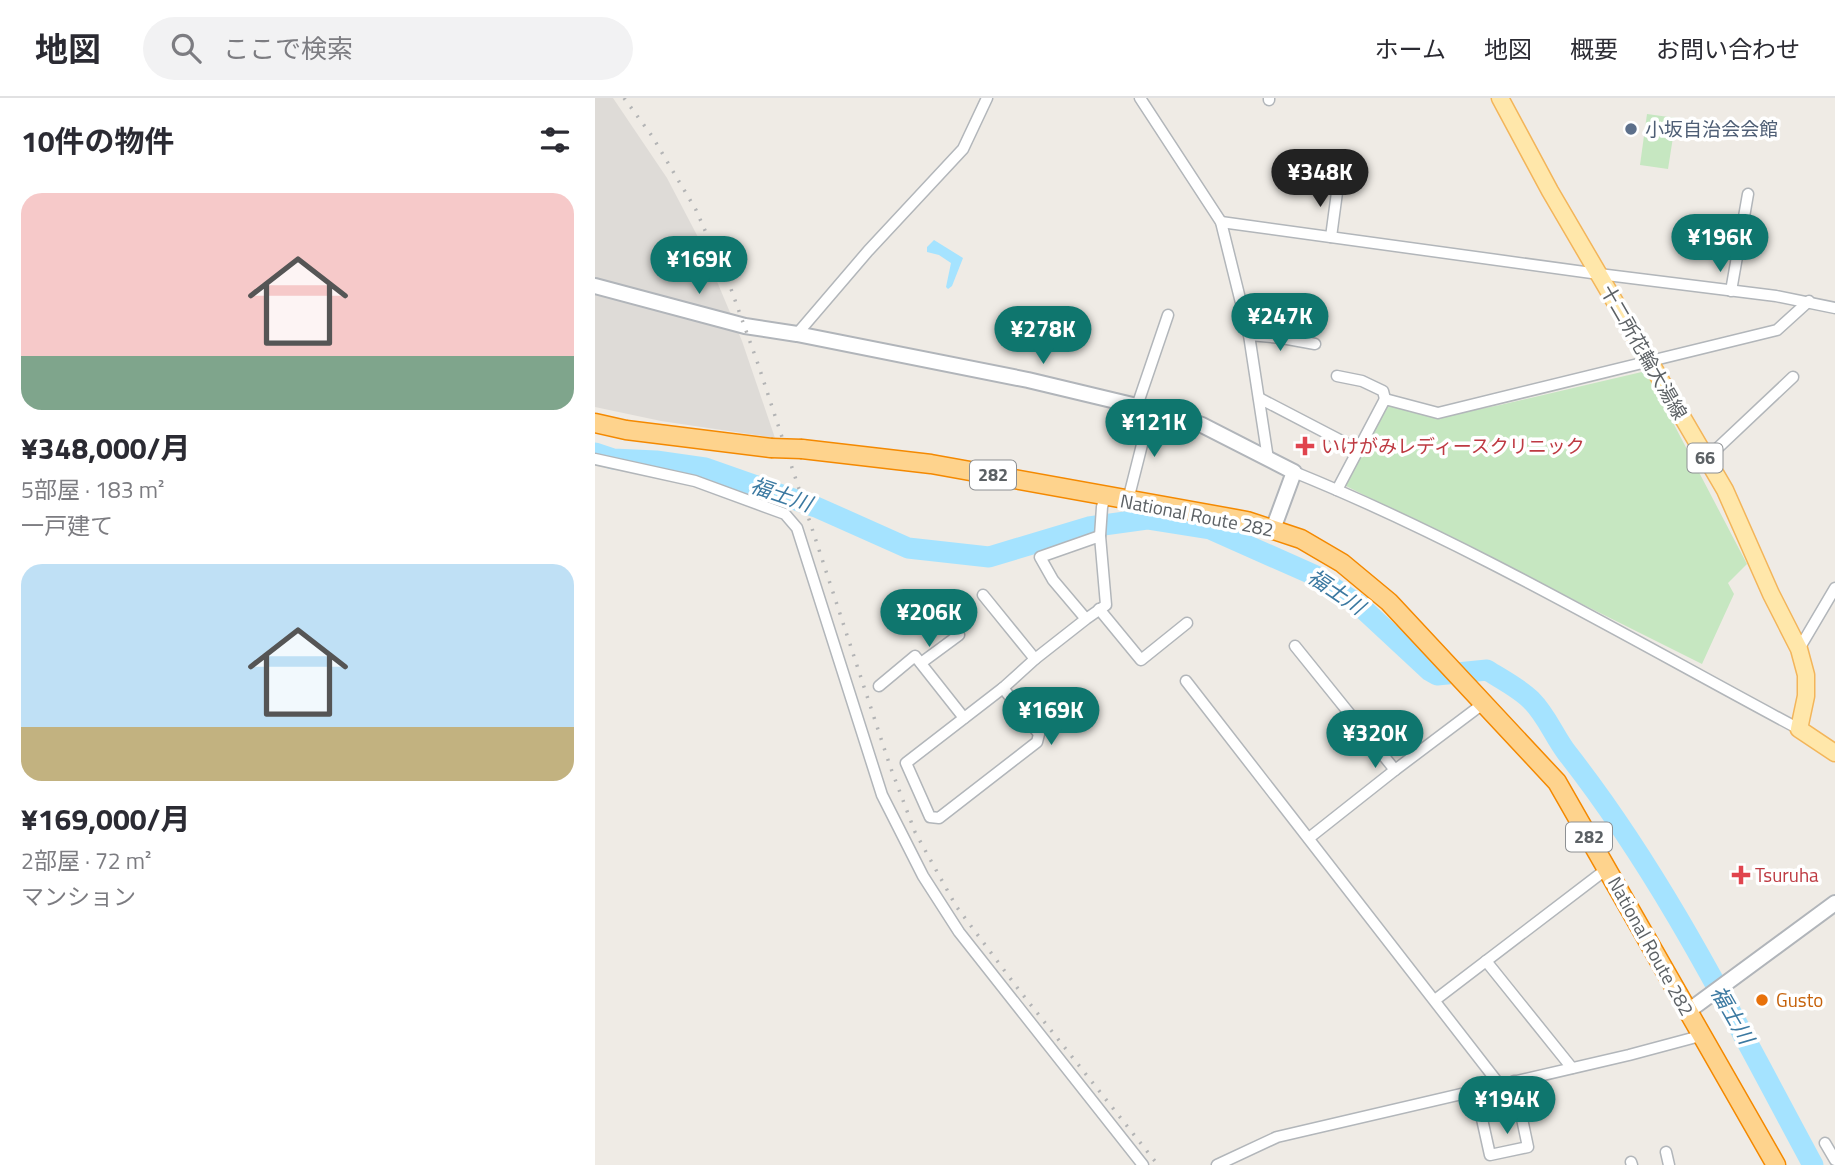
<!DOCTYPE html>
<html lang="ja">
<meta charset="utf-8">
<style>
body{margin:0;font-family:"Titillium Web","Noto Sans JP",sans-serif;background:#f2f2f3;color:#2b2b33;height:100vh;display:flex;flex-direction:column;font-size:26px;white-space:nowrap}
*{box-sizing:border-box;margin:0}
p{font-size:23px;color:#7c7c81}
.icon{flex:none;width:38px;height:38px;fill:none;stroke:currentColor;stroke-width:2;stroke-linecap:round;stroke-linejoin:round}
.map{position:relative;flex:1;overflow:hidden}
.details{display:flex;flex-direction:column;background:#fff;width:595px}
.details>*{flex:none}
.price{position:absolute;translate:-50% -60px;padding:0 16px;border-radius:24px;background:#0f766e;color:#fff;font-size:23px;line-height:46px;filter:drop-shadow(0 2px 4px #0008)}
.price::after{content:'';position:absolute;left:50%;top:42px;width:21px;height:16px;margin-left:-10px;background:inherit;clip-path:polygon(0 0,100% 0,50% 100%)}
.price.current{background:#222;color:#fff}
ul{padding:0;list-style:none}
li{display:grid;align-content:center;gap:14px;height:371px;padding:0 21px}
li span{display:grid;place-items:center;height:217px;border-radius:21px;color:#555}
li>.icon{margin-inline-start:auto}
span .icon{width:126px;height:126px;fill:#fffc;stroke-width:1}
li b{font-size:30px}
h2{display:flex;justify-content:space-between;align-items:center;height:84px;padding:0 21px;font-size:30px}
header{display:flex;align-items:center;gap:42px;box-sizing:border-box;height:98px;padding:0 35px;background:#fff;border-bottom:2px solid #e1e1e2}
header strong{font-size:33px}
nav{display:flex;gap:38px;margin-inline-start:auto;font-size:24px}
.search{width:490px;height:63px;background:#f2f2f3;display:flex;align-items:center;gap:18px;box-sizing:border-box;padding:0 24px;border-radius:38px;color:#7c7c81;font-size:26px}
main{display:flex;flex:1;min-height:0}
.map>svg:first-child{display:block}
.industrial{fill:#dedbd7}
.green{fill:#c6e7c1}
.water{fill:#a5e3ff}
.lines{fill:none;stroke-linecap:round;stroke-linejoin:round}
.river{stroke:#a5e3ff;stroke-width:21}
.street-casing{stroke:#b2b6ba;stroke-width:13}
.secondary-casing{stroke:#b1b5ba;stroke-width:18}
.primary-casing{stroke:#f3b55a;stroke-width:19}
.highway-casing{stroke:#f48900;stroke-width:21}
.street{stroke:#fff;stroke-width:10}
.secondary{stroke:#fff;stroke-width:14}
.primary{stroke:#ffe7aa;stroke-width:16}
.highway{stroke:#fed38d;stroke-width:18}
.rail{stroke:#b3b4b5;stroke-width:3.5;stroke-dasharray:2 9;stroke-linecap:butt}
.highway-bridge-casing{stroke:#f48900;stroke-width:21;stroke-linecap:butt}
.highway-bridge{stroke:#fed38d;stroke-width:18}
.service-dot{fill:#5c6f8a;stroke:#fff;stroke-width:2.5}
.health-dot{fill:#e0444e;stroke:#fff;stroke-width:2.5}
.food-dot{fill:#e8710a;stroke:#fff;stroke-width:2.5}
.labels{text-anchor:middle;stroke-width:7;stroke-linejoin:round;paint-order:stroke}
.shield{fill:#fff;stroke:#8d9093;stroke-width:2}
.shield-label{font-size:18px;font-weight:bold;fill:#5c6165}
.service-label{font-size:19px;fill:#4e5e75;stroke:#fff;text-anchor:start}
.street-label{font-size:19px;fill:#5c6165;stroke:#fff}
.health-label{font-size:19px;fill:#be3a42;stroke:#fff;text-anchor:start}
.food-label{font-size:19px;fill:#c56008;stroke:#fff;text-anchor:start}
.water-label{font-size:21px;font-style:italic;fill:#3b79a1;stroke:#fff}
</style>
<header>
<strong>地図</strong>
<div class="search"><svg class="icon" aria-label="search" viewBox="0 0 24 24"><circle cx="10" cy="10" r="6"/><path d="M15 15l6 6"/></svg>ここで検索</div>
<nav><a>ホーム</a><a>地図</a><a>概要</a><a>お問い合わせ</a></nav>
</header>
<main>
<section class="details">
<h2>10件の物件<svg class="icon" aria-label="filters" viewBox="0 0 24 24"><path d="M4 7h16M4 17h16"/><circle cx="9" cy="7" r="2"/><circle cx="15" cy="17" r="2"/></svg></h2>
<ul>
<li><span style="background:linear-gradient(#f6c9c9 75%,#7fa58c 0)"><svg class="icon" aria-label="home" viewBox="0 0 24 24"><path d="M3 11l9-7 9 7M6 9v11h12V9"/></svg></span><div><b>¥348,000/月</b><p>5部屋 · 183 m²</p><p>一戸建て</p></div></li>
<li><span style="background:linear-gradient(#bfe0f5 75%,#c2b280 0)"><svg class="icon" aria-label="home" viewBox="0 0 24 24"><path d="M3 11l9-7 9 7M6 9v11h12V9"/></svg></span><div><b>¥169,000/月</b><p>2部屋 · 72 m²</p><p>マンション</p></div></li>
</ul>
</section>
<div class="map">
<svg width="1240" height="1067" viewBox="0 0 1240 1067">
<rect width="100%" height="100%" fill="#efebe5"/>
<!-- industrial -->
<path class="industrial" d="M0 0H18L72 80 105 143 147 243 180 340 66 323 0 309Z"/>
<!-- green -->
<g class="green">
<path d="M1052 16 1081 20 1073 71 1045 67Z"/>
<path d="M1051 273 1152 466 1133 485 1139 496 1107 566 749 387 790 306 839 320 905 307Z"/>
</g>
<!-- water -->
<path class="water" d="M339 142 368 160 357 188 353 191 351 189 356 165 344 157 332 154V149Z"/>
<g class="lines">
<!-- river -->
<path class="river" d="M0 355 18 361 61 363 110 370 221 409 313 450 394 459 494 429 552 421 615 431 719 477 764 507 835 573 842 577 892 572C906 581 924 590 936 602 952 618 959 638 972 655 1071 781 1142 927 1218 1067"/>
<defs>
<g id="street">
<path d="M545 0 626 124 654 237 673 361"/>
<path d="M674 2V0"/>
<path d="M731 70 745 72 736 139"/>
<path d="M626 124 1004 176 1181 198 1240 210"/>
<path d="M1136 193 1153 96"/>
<path d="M202 236 273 153 368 51 392 0"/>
<path d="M654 237 687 240 720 246"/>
<path d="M742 278 767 283 788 293 790 301"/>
<path d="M664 300 762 351"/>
<path d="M542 308 573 217"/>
<path d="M0 361 100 383 190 416 202 430 287 697 328 778 364 834 548 1067"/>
<path d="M1111 361 1198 279"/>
<path d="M699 374C872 444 1039 543 1204 631"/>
<path d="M742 392 790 301 843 315 1182 232 1214 203"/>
<path d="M533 402 556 311"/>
<path d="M505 438 507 409 510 399"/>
<path d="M388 497 440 561 408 590"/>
<path d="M504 511 546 562 592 525"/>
<path d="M700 548 800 672 889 605"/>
<path d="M1204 551 1240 490"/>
<path d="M440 561 491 521 458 482 445 459 505 438 511 507 491 521"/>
<path d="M326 565 364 537"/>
<path d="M591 583 904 986"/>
<path d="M284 588 320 558 369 620"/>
<path d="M408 590 444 636 442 644 344 720 335 719 311 665Z"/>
<path d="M714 740 800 672"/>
<path d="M891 863 977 970"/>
<path d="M840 902 1013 770"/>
<path d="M881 994 895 1057 933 1049 919 983"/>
<path d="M1230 1045 1240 1062"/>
<path d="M1071 1054 1074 1067"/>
<path d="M1036 1064 1037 1067"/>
<path d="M622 1067 682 1039 1034 957 1105 938"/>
</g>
<g id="secondary">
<path d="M0 188 150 228 202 236 433 282 571 315 607 327 699 374 678 431"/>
<path d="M1092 914 1240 805"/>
</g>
<path id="primary" d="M905 0 955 93 1130 392 1176 496 1204 551 1211 577V598L1204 631 1240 655"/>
<g id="highway">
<path d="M0 325 31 332 176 350"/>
<path d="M207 351 336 366 652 423 706 441 747 465 794 504 962 684 1181 1067"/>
</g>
</defs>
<!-- street casing -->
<use href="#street" class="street-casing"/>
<!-- secondary casing -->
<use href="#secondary" class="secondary-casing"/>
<!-- primary casing -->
<use href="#primary" class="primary-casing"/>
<!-- highway casing -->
<use href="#highway" class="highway-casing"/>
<!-- street -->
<use href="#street" class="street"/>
<!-- secondary -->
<use href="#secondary" class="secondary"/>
<!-- primary -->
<use href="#primary" class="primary"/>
<!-- highway -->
<use href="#highway" class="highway"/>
<!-- rail -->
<path class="rail" d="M29 0 57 38 101 112 136 191 163 266 295 668 320 734 361 808 424 892 563 1067"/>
<defs>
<path id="highway-bridge" d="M176 350 207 351"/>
</defs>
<!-- highway-bridge casing -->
<use href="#highway-bridge" class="highway-bridge-casing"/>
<!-- highway-bridge -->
<use href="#highway-bridge" class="highway-bridge"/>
</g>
<!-- markers -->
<circle class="service-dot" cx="1036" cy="31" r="7"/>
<g class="health-dot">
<path d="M706.5 337.5h7v7h7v7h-7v7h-7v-7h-7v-7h7z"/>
<path d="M1142.5 766.5h7v7h7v7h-7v7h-7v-7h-7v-7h7z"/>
</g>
<circle class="food-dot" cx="1167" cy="902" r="7"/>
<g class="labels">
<!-- shield labels -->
<g class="shield">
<rect x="1092.5" y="345.5" width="35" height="29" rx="5"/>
<rect x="375" y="362.5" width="46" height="29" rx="5"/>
<rect x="971" y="724.5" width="46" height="29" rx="5"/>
</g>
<g class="shield-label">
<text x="1110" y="366">66</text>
<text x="398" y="383">282</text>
<text x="994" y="745">282</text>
</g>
<!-- service labels -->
<g class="service-label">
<text x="1050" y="38">小坂自治会会館</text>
</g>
<!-- street labels -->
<g class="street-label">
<text transform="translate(1049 254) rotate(60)" y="7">十二所花輪大湯線</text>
<text transform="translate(602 417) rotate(11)" y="7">National Route 282</text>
<text transform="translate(1056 848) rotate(61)" y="7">National Route 282</text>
</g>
<!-- health labels -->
<g class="health-label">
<text x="726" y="355">いけがみレディースクリニック</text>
<text x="1160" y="784">Tsuruha</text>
</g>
<!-- food labels -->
<g class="food-label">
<text x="1181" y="909">Gusto</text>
</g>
<!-- water labels -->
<g class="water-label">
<text transform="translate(186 397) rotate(19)" y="7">福士川</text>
<text transform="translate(741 494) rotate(34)" y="7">福士川</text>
<text transform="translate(1137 917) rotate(60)" y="7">福士川</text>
</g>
</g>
</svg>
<b class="price current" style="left:725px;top:111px">¥348K</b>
<b class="price" style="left:1125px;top:176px">¥196K</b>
<b class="price" style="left:104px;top:198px">¥169K</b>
<b class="price" style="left:685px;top:255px">¥247K</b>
<b class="price" style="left:448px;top:268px">¥278K</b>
<b class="price" style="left:559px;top:361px">¥121K</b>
<b class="price" style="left:334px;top:551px">¥206K</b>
<b class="price" style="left:456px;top:649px">¥169K</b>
<b class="price" style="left:780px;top:672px">¥320K</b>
<b class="price" style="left:912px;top:1038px">¥194K</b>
</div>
</main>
